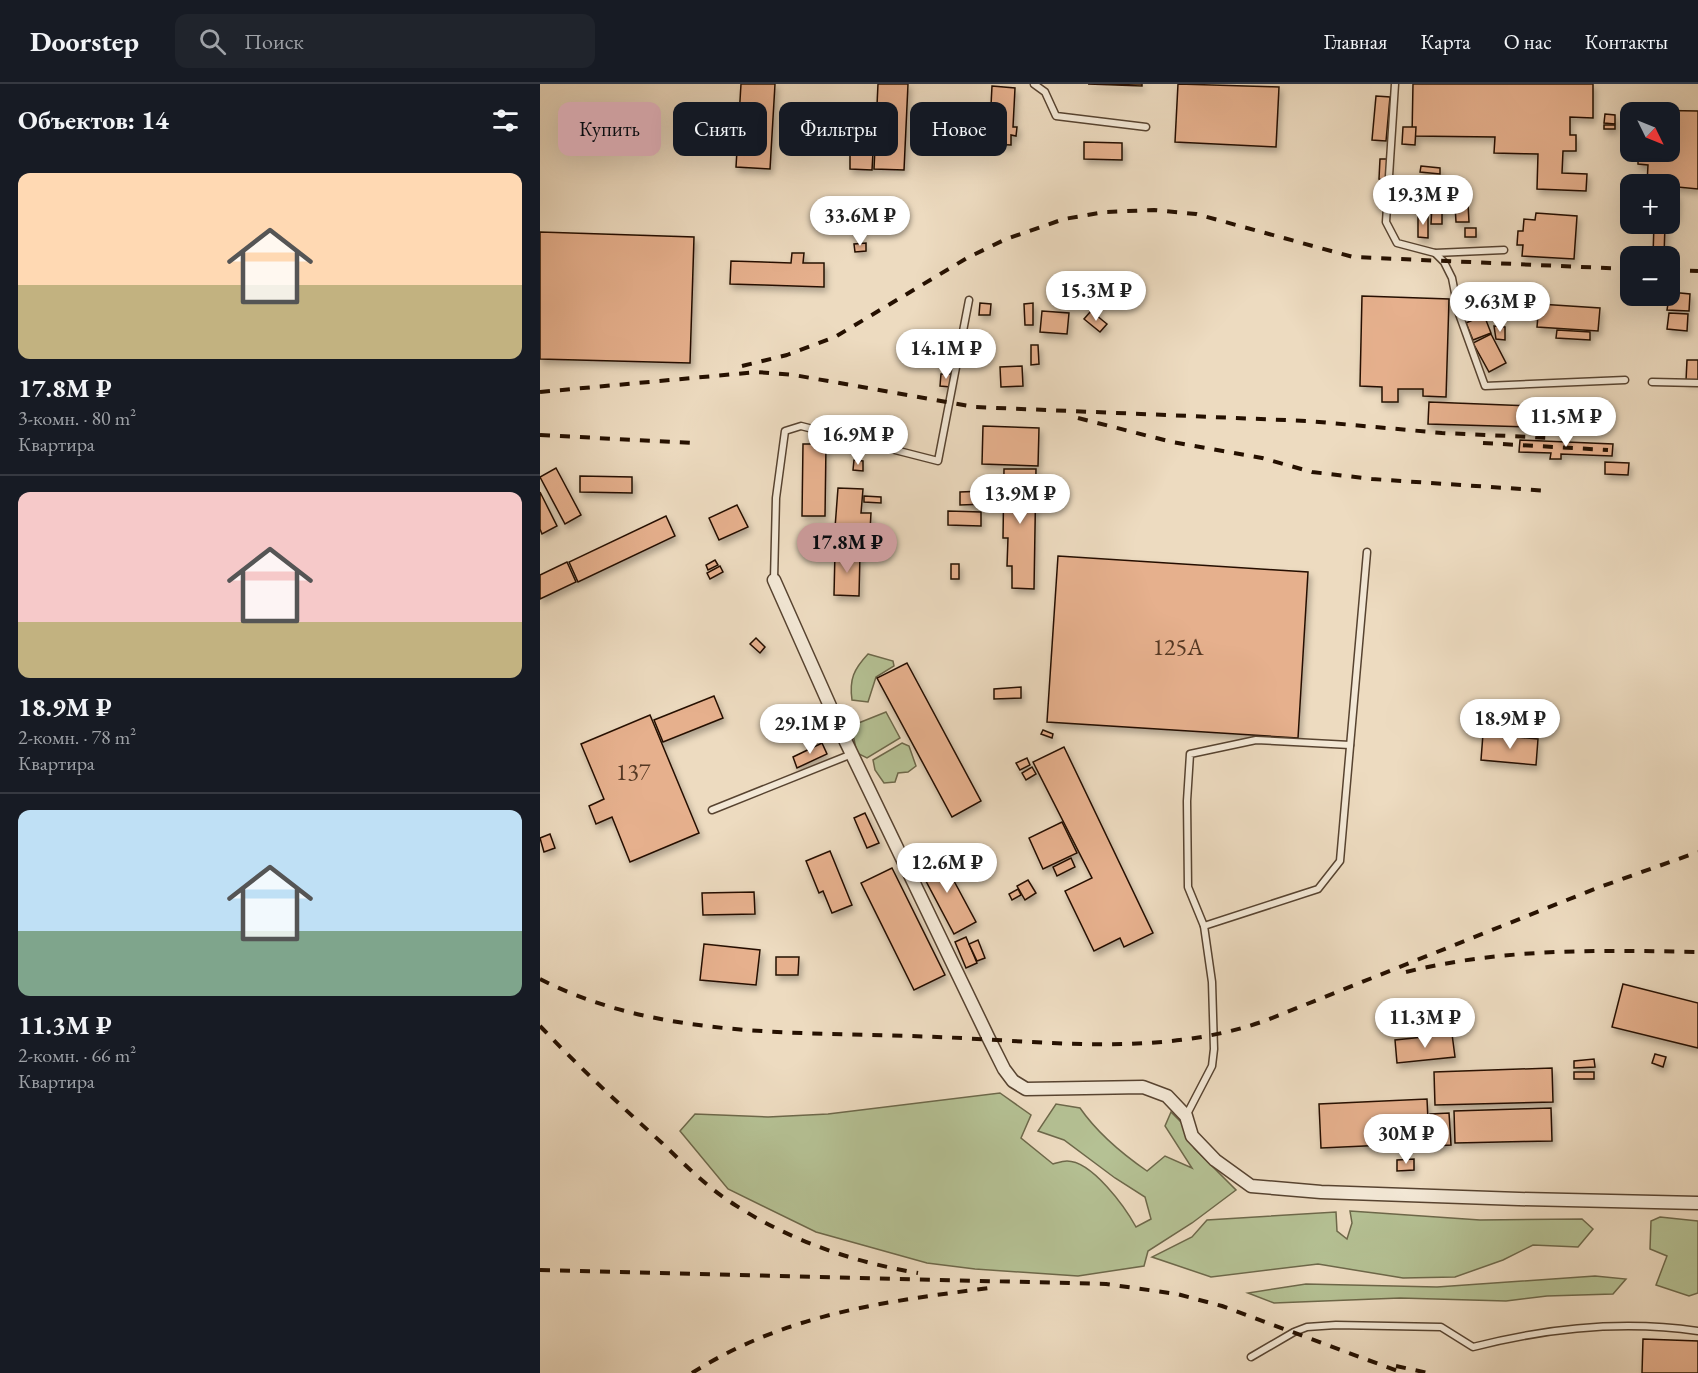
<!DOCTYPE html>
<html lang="ru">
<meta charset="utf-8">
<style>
body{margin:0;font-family:"EB Garamond",serif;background:#20242c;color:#f1f3f6;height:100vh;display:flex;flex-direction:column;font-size:22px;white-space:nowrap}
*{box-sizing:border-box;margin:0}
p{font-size:20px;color:#9ea1a6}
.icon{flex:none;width:33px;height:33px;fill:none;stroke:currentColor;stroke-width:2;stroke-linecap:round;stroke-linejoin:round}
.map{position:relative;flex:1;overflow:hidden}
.side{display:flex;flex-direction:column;background:#171b24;width:540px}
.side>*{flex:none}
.guide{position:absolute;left:18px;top:18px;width:570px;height:54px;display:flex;gap:12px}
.needle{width:39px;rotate:133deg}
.fabs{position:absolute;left:1080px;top:18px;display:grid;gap:12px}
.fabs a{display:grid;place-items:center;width:60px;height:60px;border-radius:12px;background:#171b24;box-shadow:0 6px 24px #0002;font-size:30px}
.price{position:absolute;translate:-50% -51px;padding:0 14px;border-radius:21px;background:#fff;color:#222;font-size:20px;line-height:39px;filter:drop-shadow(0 2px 3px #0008)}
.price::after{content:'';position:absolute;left:50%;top:36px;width:18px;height:14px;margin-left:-9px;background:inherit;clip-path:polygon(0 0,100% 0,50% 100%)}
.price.selected{background:#c59692;color:#111}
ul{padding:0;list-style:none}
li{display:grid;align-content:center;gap:12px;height:318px;padding:0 18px}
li+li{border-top:2px solid #363941}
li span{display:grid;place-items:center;height:186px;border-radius:12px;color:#555}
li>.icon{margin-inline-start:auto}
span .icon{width:108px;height:108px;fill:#fffc;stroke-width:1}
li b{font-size:26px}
h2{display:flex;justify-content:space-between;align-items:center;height:72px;padding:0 18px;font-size:26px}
.chip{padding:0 21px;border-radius:12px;background:#171b24;box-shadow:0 6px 24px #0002;font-size:21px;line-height:54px}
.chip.selected{background:#c59692;color:#111}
header{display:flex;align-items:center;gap:36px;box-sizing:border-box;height:84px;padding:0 30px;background:#171b24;border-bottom:2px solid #363941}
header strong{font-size:28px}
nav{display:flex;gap:33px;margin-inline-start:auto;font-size:21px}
.search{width:420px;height:54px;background:#20242c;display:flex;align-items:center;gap:15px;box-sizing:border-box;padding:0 21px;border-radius:12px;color:#9ea1a6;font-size:22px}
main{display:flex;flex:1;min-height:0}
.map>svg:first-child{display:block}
.green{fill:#b5c194;stroke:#6d684a;stroke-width:1.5}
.building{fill:#e6b08d;stroke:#251000;stroke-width:1.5;filter:url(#shadow)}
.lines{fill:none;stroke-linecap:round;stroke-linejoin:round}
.lane-casing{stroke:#574330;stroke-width:9}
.street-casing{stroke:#574330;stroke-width:15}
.lane{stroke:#f3e8d6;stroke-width:6}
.street{stroke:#f3e8d6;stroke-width:12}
.rail{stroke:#251000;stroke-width:4;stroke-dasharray:10 10;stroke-linecap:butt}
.labels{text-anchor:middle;stroke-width:4.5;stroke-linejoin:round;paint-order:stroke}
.number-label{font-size:24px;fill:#553823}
</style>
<header>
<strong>Doorstep</strong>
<div class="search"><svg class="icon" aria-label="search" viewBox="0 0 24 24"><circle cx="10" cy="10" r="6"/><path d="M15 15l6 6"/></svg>Поиск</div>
<nav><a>Главная</a><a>Карта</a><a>О нас</a><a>Контакты</a></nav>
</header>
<main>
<section class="side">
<h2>Объектов: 14<svg class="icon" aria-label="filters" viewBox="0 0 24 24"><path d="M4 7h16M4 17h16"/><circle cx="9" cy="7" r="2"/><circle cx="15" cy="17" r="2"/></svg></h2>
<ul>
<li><span style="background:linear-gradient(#ffd9b3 60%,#c2b280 0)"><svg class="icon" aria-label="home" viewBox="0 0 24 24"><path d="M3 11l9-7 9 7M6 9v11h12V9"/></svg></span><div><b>17.8M ₽</b><p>3-комн. · 80 m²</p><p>Квартира</p></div></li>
<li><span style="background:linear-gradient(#f6c9c9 70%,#c2b280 0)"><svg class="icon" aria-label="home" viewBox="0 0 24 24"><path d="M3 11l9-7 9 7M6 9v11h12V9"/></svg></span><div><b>18.9M ₽</b><p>2-комн. · 78 m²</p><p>Квартира</p></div></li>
<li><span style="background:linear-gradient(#bfe0f5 65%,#7fa58c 0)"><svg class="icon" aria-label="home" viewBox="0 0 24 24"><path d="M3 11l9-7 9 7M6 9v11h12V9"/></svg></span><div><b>11.3M ₽</b><p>2-комн. · 66 m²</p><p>Квартира</p></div></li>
</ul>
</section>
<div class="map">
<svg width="1158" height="1289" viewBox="0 0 1158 1289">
<defs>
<filter id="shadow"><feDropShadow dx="2.5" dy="4.5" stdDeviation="3" flood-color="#0004"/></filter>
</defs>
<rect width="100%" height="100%" fill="#eddbc0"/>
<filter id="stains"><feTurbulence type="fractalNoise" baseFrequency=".00333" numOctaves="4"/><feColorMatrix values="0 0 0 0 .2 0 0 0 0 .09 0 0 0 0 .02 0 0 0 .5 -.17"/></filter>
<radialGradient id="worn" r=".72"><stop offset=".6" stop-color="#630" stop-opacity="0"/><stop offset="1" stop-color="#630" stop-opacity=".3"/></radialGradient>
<!-- green -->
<g class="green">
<path d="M328 570 353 577 354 582 336 593 328 618 312 616C309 595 314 585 328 570Z"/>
<path d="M346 628 360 654 327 674 317 669 311 642Z"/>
<path d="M362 659 369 662 376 682 368 688 358 689 355 698 344 699 335 686 333 676Z"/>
<path d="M460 1009 491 1031 481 1054 513 1080C517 1079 522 1077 527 1077 552 1077 585 1123 596 1143L611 1135 605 1113 575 1094 524 1056 498 1047 516 1020 540 1024C558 1050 581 1069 607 1087L625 1072 652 1084 625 1042 631 1028 645 1042 654 1064 696 1106 652 1139 608 1167 604 1182 538 1192 435 1185 387 1179 276 1148 188 1105 140 1047 155 1030 228 1033 288 1030Z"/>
<path d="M810 1127 940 1136 1042 1135 1053 1145 1038 1163 993 1161 963 1176 915 1193 863 1194 778 1180 671 1193 612 1173 652 1153 667 1136 796 1128 797 1147 807 1155 812 1139Z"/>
<path d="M1120 1133 1158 1137V1209L1149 1212 1116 1201 1127 1172 1110 1165 1111 1137Z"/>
<path d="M1055 1192 1086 1195 1073 1210 1007 1212 966 1217 860 1214 734 1219 708 1209 766 1200 897 1203Z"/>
</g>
<!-- building -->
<g class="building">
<path d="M201 0H235L230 85 196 83Z"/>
<path d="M338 0H368L364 86 334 85Z"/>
<path d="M548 0H602V2Z"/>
<path d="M638 0 739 3 736 63 635 58Z"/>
<path d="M873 0H1053V34L1030 33V51H1036V67H1023L1022 89 1047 90 1046 107 997 105 998 70 954 69 955 53 872 52Z"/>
<path d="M452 2 475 4 473 43H477L476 52 471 51V61L449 60Z"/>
<path d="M836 12 850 13 846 57 832 56Z"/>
<path d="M1099 26 1158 27V105L1107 100 1108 81 1098 80V68H1130V28H1099Z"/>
<path d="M1065 30 1075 31V40L1064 39Z"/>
<rect x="1064" y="41" width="11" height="4"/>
<path d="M863 43H876L875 61 862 60Z"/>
<path d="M544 58 582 59V76L544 75Z"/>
<path d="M310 68H333L332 86 310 85Z"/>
<path d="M840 75H849L848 96 839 95Z"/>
<path d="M881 82 900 84V90L880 88Z"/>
<path d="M868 98 879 99V104L867 103Z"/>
<path d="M1130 110 1137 111 1136 132 1130 131Z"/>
<path d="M928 120 929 138H916L915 121Z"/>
<path d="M892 121H902V140H891Z"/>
<path d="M996 129 1037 132 1034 175 982 172 983 161H977L978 147H983L984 135 995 136Z"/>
<path d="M878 131H888V154L878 153Z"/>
<path d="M1114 140H1125L1124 172H1113Z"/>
<rect x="925" y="144" width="11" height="9"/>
<path d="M0 148 154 153 150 279 0 275Z"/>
<path d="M326 159V167L315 168 314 160Z"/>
<path d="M252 169H264L263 179H284V203L190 200 191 177 251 179Z"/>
<path d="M938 201 941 223 917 226 914 205Z"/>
<path d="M1130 208 1150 210 1149 227 1127 226Z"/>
<path d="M822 212 909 215 906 313 883 312V305H858V318H842V303L820 302Z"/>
<path d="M440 219 451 220 450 231H439Z"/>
<path d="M493 219V241H485L484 220Z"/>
<path d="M999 220 1060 224 1058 247 997 243Z"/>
<path d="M502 227 529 229 527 250 500 248Z"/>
<path d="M551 227 567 240 560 248 544 235Z"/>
<path d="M1129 229 1148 230 1147 247 1127 245Z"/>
<path d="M944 231 951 249 933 256 926 239Z"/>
<path d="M954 242 965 243V256L956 255Z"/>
<path d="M1017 246 1050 248V256L1016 254Z"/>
<path d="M951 250 966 279 949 288 933 259Z"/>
<path d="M491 261H498L499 280 491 281Z"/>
<path d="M1147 276H1158V297H1146Z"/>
<path d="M482 282 483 302 461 303 460 283Z"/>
<path d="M401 290H412L411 303 400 302Z"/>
<path d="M889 318 991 322 990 343 888 340Z"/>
<path d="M443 342 499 344 498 382 442 380Z"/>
<path d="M980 356 1073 360 1072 372 1021 370V375H1010L1011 369 979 368Z"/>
<path d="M263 360H286L285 432H262Z"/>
<path d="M314 376 323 377V387L313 386Z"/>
<path d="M1065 378 1089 379 1088 391 1065 390Z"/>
<path d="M16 384 41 431 25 440 0 393Z"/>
<path d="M464 385H496L494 505 472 504V482H467L468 454H463Z"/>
<path d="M40 392 92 393V409L40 408Z"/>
<path d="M298 404 323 405 321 429H331L330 446 295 444Z"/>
<path d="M446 407V420L420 421V408Z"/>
<path d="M0 408 17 442 2 450 0 445Z"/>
<path d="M324 412 341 413V419L324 418Z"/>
<path d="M197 421 208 443 179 456 169 434Z"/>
<path d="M408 427 441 428V442L408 441Z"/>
<path d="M126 432 135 452 38 498 29 478Z"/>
<path d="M293 445 328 447 326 467 291 466Z"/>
<path d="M295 468 320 469 319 512 294 511Z"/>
<path d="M518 472 768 488 758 654 507 638Z"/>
<path d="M175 476 178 481 168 486 166 481Z"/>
<path d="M27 478 36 498 0 515V491Z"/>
<rect x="411" y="480" width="8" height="15"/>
<path d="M180 482 183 488 170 495 167 489Z"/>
<path d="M216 554 225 563 220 569 210 560Z"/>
<path d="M367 579 441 717 412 733 337 594Z"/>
<path d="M481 603V614L454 615V605Z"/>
<path d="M174 612 183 634 123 658 114 636Z"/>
<path d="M110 631 159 749 90 778 72 733 56 740 49 722 64 715 41 660Z"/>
<path d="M503 646 513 650 512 654 501 650Z"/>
<path d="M943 650 998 655 996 681 941 676Z"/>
<path d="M282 659 287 670 257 684 253 673Z"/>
<path d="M524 663 613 849 584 863 580 854 554 867 525 807 552 794 493 678Z"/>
<path d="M487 674 490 681 480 686 476 679Z"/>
<path d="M492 683 496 690 486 696 482 689Z"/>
<path d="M325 729 339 759 327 764 314 734Z"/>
<path d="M522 738 537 769 503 785 489 754Z"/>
<path d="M10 750 15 764 4 768 0 754Z"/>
<path d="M290 767 312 821 292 829 283 807 279 809 266 777Z"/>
<path d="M400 771 436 838 414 850 378 782Z"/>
<path d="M531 774 535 783 517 792 513 783Z"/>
<path d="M352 784 405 891 374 906 321 799Z"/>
<path d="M488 796 496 809 485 816 477 802Z"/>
<path d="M478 805 481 811 472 816 469 810Z"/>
<path d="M214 808 215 830 163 831 162 809Z"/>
<path d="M426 853 437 879 426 884 415 858Z"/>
<path d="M438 856 445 874 437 877 429 860Z"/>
<path d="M164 860 220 866 216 901 160 896Z"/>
<path d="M236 873H259L258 891H236Z"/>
<path d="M1083 900 1158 919V964L1072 943Z"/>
<path d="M912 950 915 973 857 979 855 956Z"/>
<path d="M1115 970 1126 973 1123 983 1112 979Z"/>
<path d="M1054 975 1055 983 1034 984V977Z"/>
<path d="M1012 984 1013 1018 895 1021 894 988Z"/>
<rect x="1034" y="988" width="20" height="7"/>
<path d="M887 1015 889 1059 781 1064 779 1020Z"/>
<path d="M1011 1024 1012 1057 915 1059 914 1027Z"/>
<path d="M909 1029 911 1061 891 1062 890 1030Z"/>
<path d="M874 1075V1086L857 1087V1076Z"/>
<path d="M1103 1255 1158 1257V1289H1102Z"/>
</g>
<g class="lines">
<defs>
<g id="lane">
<path d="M494 0 505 8 516 32 606 43"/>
<path d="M855 0 846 138 857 159 895 169 904 178 912 194 919 230 945 302 1085 296"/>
<path d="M895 169 964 166"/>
<path d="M1112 298 1158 299"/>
<path d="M234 496 236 414 245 347 261 342 398 377 429 216"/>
<path d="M172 726 312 670"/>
<path d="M664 842 778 805 800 777 827 468"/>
<path d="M646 1032 672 982 674 965 672 898 664 842 648 803 647 717 650 670 716 656 810 661"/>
<path d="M711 1273 754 1248 767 1243 796 1241 901 1243 933 1263C1007 1244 1082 1236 1158 1247"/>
</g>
<path id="street" d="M234 496 306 658 449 955 464 985 473 997 486 1005 603 1003 627 1012 646 1032 652 1052 675 1076 711 1102 781 1108 979 1115 1158 1119"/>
</defs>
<!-- lane casing -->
<use href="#lane" class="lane-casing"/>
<!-- street casing -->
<use href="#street" class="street-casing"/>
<!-- lane -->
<use href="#lane" class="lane"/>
<!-- street -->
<use href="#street" class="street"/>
<!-- rail -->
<g class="rail">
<path d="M1130 186 1158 187"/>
<path d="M202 282 247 271 295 253 427 174 466 155 524 135 565 128 614 126 656 130 813 173 1090 185"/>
<path d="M0 308 217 288 254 291 435 323 768 337 902 349 1013 354"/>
<path d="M538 334 632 358 722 374 772 388 832 395 1010 407"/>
<path d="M0 351 153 359"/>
<path d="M943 359 1068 366"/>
<path d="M866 888C963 864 1059 866 1158 868"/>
<path d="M0 895C121 957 265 947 397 953 506 957 622 974 727 936L1057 804 1158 768"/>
<path d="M0 942C39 983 80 1021 122 1059 145 1081 168 1104 195 1121 251 1157 313 1178 378 1189"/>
<path d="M0 1186 566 1200 637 1210 682 1222 863 1289"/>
<path d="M856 1282 888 1289"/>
<path d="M152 1289C246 1230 341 1218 449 1204"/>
</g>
</g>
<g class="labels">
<!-- number labels -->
<g class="number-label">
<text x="638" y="571">125А</text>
<text x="93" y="696">137</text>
</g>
</g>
<rect width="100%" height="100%" filter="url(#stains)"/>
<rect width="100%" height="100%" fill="url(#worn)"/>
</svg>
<div class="fabs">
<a><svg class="needle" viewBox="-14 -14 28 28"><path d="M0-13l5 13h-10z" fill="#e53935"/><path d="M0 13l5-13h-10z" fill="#9ea1a6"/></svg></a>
<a>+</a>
<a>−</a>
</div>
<b class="price" style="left:883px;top:142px">19.3M ₽</b>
<b class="price" style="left:320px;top:163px">33.6M ₽</b>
<b class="price" style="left:556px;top:238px">15.3M ₽</b>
<b class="price" style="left:960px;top:249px">9.63M ₽</b>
<b class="price" style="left:406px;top:296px">14.1M ₽</b>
<b class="price" style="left:1026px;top:364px">11.5M ₽</b>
<b class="price" style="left:318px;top:382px">16.9M ₽</b>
<b class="price" style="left:480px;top:441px">13.9M ₽</b>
<b class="price selected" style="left:307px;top:490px">17.8M ₽</b>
<b class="price" style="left:970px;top:666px">18.9M ₽</b>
<b class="price" style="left:270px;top:671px">29.1M ₽</b>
<b class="price" style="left:407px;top:810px">12.6M ₽</b>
<b class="price" style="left:885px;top:965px">11.3M ₽</b>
<b class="price" style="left:866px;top:1081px">30M ₽</b>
<div class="guide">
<a class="chip selected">Купить</a>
<a class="chip">Снять</a>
<a class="chip">Фильтры</a>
<a class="chip">Новое</a>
</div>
</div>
</main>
